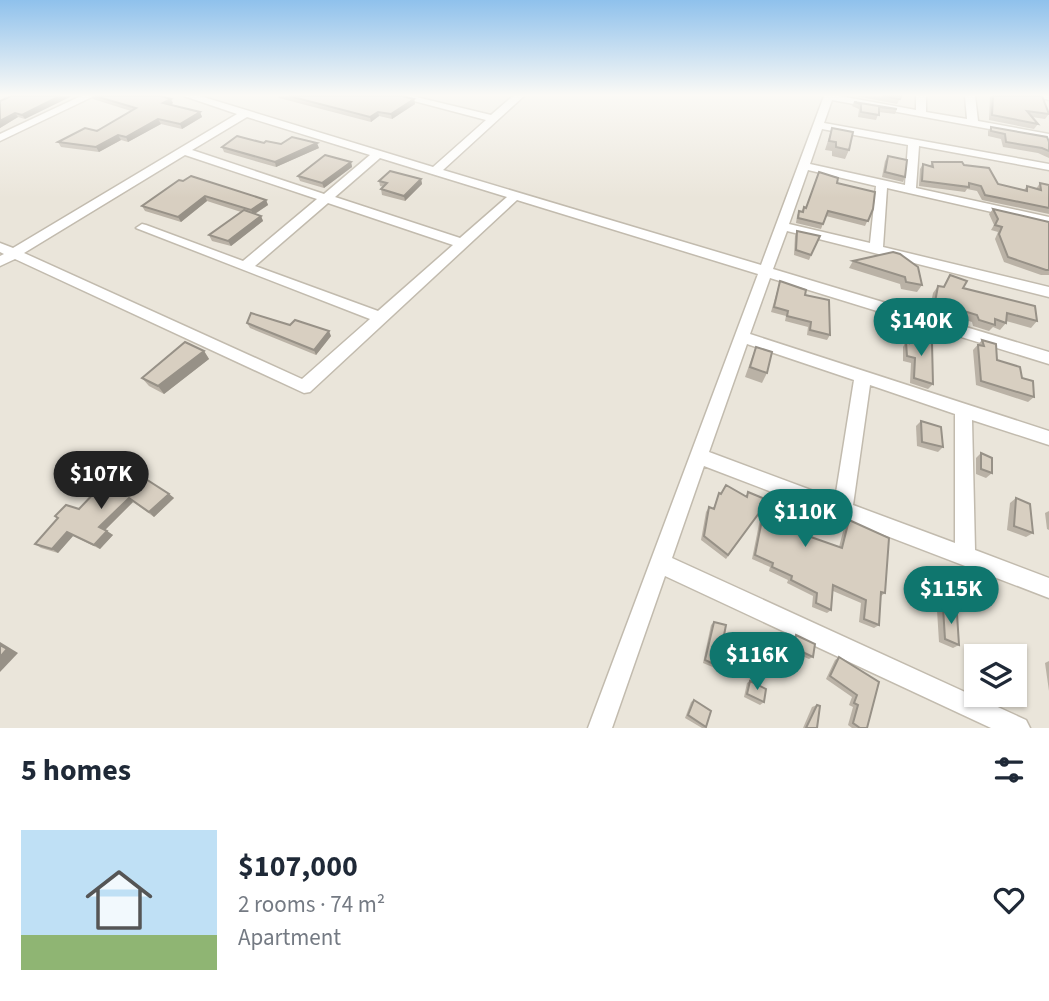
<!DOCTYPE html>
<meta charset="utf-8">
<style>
body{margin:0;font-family:"Source Sans 3",sans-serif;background:#f2f2f3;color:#1f2937;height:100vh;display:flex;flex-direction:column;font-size:26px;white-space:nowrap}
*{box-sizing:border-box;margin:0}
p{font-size:23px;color:#747a83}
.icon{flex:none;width:38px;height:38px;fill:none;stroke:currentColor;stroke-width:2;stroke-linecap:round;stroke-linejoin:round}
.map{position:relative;height:728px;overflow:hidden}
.sheet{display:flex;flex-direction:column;background:#fff;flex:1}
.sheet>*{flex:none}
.tools{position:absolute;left:964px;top:644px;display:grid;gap:14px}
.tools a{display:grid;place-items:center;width:63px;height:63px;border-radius:0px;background:#fff;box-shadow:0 2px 5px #0004;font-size:35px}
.price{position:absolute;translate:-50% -60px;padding:0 16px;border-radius:24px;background:#0f766e;color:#fff;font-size:23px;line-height:46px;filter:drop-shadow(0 2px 4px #0008)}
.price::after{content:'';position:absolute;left:50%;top:42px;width:21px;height:16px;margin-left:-10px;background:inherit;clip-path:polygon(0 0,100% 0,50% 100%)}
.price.active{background:#222;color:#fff}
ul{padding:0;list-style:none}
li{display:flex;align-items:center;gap:21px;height:175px;padding:0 21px}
li span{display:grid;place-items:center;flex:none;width:196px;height:140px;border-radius:0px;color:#555}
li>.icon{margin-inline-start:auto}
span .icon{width:84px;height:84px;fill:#fffc;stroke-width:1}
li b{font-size:30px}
h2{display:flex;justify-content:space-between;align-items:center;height:84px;padding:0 21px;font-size:30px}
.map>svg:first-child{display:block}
.residential{fill:#eae5da;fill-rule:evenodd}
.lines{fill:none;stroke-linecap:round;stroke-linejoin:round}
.street-casing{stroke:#c2bbae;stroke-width:3}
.street{fill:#fff;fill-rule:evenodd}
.wall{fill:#bab2a6}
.shaded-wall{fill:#979187}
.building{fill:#d8cfc1;stroke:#979187;stroke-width:2}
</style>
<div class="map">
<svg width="1049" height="728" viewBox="0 0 1049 728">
<rect width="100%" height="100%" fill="#f6f3ec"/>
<!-- residential -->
<path class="residential" d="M0 96H1049V728H0ZM976 656H1015V695H976Z"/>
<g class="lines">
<defs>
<g id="street">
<path d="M81 96H94L0 141V134Z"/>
<path d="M184 96H200L433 167 486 120 395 96H412L491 115 513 96H524L443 170 761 265 824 96H840L916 110V96H926V112L967 119 965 96H975L978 121 1049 134V140L832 100 824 123 1049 164V170L919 146 916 188 1049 217V225L887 188 883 247 1049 287V297L787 231 773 269 1049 352V364L770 278 750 334 1049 431V445L972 420 975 550 1049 578V598L704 466 672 558 1026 720 1030 728H991L665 576 612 728H588L758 274 517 200 310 392 304 393 15 259 0 266V256L4 254 0 252V243L13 248 237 114ZM247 117 370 155 324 194 192 150ZM822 129 908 145 905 185 810 164ZM185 155 317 199 243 261 146 225 142 224 136 228 370 319 302 379 24 253ZM380 158 507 197 460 238 335 197ZM808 170 876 186 870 243 789 224ZM328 203 453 245 378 311 255 266ZM747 344 854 380 835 499 709 452ZM870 385 955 414V543L853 505Z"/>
<path d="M1040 96H1049V100L1042 98Z"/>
</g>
</defs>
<!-- street casing -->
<use href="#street" class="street-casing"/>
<!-- street -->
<use href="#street" class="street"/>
</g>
<!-- wall -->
<g class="wall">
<path d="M11 96 25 119 18 117 0 128V101Z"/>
<path d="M91 96H161L173 103 171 105 200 112 202 117 182 129 161 124 128 142 121 140 99 152 61 147 58 142 102 128 131 111 93 99Z"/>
<path d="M278 96H402L414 99 415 104 392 119 379 116 371 122 279 98Z"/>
<path d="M855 96H901L897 104Z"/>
<path d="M990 96H1042L1049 114 1045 119 1032 117 1038 124 1034 129 989 120Z"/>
<path d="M854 102 897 109 895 114 879 112 876 120 858 117 859 109 852 106Z"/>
<path d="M991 127 1049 142V158L1038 153 1003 147 1001 139 988 136V131Z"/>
<path d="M832 128 849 150 845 159 832 156V151L825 150Z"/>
<path d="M281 144 319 148 276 167 224 152 222 147Z"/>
<path d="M888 156 905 177 903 182 882 177 885 161Z"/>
<path d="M351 162 352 167 324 188 300 181 298 176Z"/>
<path d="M932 162 964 165 998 184 1024 190 1027 186 1036 189 1040 183 1049 185V214L982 200 977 191 967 189 965 192 919 186 920 169 923 164 930 166Z"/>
<path d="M421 179 422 184 405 201 382 195 381 189 384 187 380 186 379 181Z"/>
<path d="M179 180 266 200 268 205 255 214 261 216 263 221 231 246 212 241 209 235 241 212 207 201 181 222 145 211 142 206Z"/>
<path d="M837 183 873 209 865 226 826 216 821 229 796 223 797 216 799 211 801 212 804 207 806 208Z"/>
<path d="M993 209 1049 222V275H1041L1004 262 995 239 998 232 991 230 994 225 989 214Z"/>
<path d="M797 231 820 236 809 260 794 255 795 236Z"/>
<path d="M893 252 922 285 917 292 901 289 900 284 849 268 853 261Z"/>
<path d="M950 275 963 288 1037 321 1031 328 1006 321V323L1000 330 993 327 989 331 973 326 972 322 930 309 933 293 938 286 943 287Z"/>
<path d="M780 281 805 295 830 335 827 340 807 335 808 327 785 321 786 316 771 312Z"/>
<path d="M247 323 331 336 316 355 250 328Z"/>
<path d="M909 335 933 384 928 389 910 383 911 363 903 361V347Z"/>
<path d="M982 340 997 360 1022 378 1034 397 1028 402 976 385 973 350Z"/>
<path d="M756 347 767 373 762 383 745 377 752 357Z"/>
<path d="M204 351 209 359 164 394 149 386 142 378Z"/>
<path d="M921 421 943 447 938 452 917 446 916 426Z"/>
<path d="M981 453 992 473 986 478 976 474V458Z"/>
<path d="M127 485 169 494 174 498 154 517 133 502 105 530 113 535 100 549 73 536 58 553 41 548 35 544 58 518 55 516 79 509 104 491Z"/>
<path d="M748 492 781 509 808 536 839 547 845 524 849 520 885 593 881 596 879 625 874 628 859 622 861 603 833 591 831 610 827 613 812 607 813 596 787 583 788 580 769 571 770 567 752 559 762 509 726 559 701 540 706 512 709 507 713 509 719 493 746 496Z"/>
<path d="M1016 498 1033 533 1026 537 1007 530 1010 503Z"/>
<path d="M1049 511V530L1047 529 1045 513Z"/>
<path d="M943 607 959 645 953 648 939 642 937 610Z"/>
<path d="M714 622 718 666 715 668 703 663 711 625Z"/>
<path d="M796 635 813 657 809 659 790 651 792 638Z"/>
<path d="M839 657 879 682 867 728H852L848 725 853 707 849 705 852 697 826 679 835 660Z"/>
<path d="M1049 661V691L1045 663Z"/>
<path d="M750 681 764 702 760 705 744 697 747 683Z"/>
<path d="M694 700 706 727 705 728H702L685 718 691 702Z"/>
<path d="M817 705V728H803L812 707Z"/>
</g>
<!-- shaded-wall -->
<g class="shaded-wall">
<path d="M60 96H72L25 119 22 115Z"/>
<path d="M171 99 173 103 166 108 163 103Z"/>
<path d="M414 99 415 104 392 119 391 114Z"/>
<path d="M200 112 202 117 182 129 180 124Z"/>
<path d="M378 112 379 116 371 122 370 117Z"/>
<path d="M15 113 18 117 0 128V121Z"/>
<path d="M158 119 161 124 128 142 126 137Z"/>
<path d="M118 135 121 140 99 152 96 147Z"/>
<path d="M317 143 319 148 276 167 275 162Z"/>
<path d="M351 162 352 167 324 188 322 183Z"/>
<path d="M421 179 422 184 405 201 404 196Z"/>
<path d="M205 196 207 201 181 222 178 217Z"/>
<path d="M266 200 268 205 253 215 251 210Z"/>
<path d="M261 216 263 221 231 246 228 241Z"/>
<path d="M329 331 331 336 316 355 314 350Z"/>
<path d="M204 351 209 359 164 394 158 386Z"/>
<path d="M169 494 174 498 154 517 149 512Z"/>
<path d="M129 498 133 502 104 531 99 527Z"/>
<path d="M107 531 113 535 100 549 94 545Z"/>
<path d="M67 532 73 536 58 553 52 549Z"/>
<path d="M0 642 18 653 0 672Z"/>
</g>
<!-- building -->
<g class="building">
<path d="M11 96H60L22 115 15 113 0 121V101Z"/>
<path d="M95 96H161L171 99 163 103 200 112 180 124 158 119 126 137 118 135 96 147 58 142 85 128 97 131 102 128 136 108Z"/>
<path d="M289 96H402L414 99 391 114 378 112 370 117Z"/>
<path d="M883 96H901L900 99Z"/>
<path d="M993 96H1042L1049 114 1027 111 1038 124 992 115Z"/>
<path d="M854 102 897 109 879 107V115L861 112V104Z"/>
<path d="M991 127 1047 137 1049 142V151L1042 148 1006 142 1005 134 991 131Z"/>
<path d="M832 128 853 132 849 150 836 147V142L829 141Z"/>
<path d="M237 136 264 143 266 141 281 144 292 137 317 143 275 162 222 147Z"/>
<path d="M325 155 351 162 322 183 298 176Z"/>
<path d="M888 156 907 160 905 177 885 172Z"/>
<path d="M932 162H962L964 165 989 168 998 184 1027 191V186L1041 190 1040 183 1049 185V208L985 195 981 186 969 183V187L922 181 923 164 933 167Z"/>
<path d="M390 171 421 179 404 196 381 189 387 183 379 181Z"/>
<path d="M819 172 838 178 837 183 875 192 873 209 868 221 828 211 823 224 798 218 799 211 803 212 804 207 806 208Z"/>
<path d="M191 176 266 200 251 210 205 196 178 217 142 206 179 180 183 181Z"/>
<path d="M993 209 1049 222V270H1046L1008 257 999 234 1002 227 995 225 998 219Z"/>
<path d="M244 210 261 216 228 241 209 235Z"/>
<path d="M797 231 820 236 811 255 796 250Z"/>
<path d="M893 252 900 254 918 267 922 285 906 282 905 277 853 261Z"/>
<path d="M950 275 967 281 963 288 1035 306 1037 321 1007 313 1006 323 995 319V325L979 320 977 315 935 302 938 286 944 287Z"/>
<path d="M780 281 806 290 805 295 829 300 830 335 810 330 811 322 787 316 788 311 774 307Z"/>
<path d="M251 313 290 325 295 320 329 331 314 350 247 323Z"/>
<path d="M909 335 932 343 933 384 914 378 915 358 907 356 906 342 909 343Z"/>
<path d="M982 340 996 344 997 360 1020 367 1022 378 1033 381 1034 397 981 381 978 345 984 346Z"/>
<path d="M185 342 204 351 158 386 142 378Z"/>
<path d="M756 347 772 352 767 373 750 367Z"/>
<path d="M921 421 941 427 943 447 922 442Z"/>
<path d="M981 453 992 458V473L981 469Z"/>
<path d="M138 474 169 494 149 512 129 498 99 527 107 531 94 545 67 532 52 549 35 544 58 518 55 516 66 505 79 509 98 489 104 491 118 479 127 485Z"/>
<path d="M726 485 747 497 748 492 782 506 781 509 809 518 808 536 842 548 849 520 889 538 885 593 881 592 879 625 864 619 866 600 833 585 831 610 816 603 817 593 791 580 792 576 772 567 773 563 755 555 765 505 728 555 704 536 709 507 714 509 719 493 721 494Z"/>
<path d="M1016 498 1030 504 1033 533 1014 526Z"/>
<path d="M943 607 957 614 959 645 945 639Z"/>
<path d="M714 622 726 625 718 666 705 660Z"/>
<path d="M796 635 815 644 813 657 794 648Z"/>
<path d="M0 645 7 649 0 657Z"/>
<path d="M839 657 879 682 867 728H860L853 723 858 705 854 703 857 695 830 676Z"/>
<path d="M750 681 766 689 764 702 747 694Z"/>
<path d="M694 700 711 711 706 727 688 715Z"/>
<path d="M817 705 820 706 817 728H806Z"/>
</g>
<!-- sky -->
<linearGradient id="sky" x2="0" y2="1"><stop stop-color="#8fc1ec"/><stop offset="0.48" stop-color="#fbfaf6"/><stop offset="1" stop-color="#fbfaf6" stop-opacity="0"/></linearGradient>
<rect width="1049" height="198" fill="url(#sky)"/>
</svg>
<div class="tools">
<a><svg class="icon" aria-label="layers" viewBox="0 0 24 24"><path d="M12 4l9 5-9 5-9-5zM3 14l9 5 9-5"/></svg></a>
</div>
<b class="price" style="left:921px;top:358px">$140K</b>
<b class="price active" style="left:101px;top:511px">$107K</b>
<b class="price" style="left:805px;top:549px">$110K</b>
<b class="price" style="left:951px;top:626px">$115K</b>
<b class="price" style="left:757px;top:692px">$116K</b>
</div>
<section class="sheet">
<h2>5 homes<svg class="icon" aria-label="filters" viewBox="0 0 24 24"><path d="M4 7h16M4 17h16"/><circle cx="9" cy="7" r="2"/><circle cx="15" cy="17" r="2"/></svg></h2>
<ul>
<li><span style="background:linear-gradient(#bfe0f5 75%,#8fb573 0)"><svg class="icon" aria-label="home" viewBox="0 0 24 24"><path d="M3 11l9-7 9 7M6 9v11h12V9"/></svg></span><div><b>$107,000</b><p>2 rooms · 74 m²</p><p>Apartment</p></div><svg class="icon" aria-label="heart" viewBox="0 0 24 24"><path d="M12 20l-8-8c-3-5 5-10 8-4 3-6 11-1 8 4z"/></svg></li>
</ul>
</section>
